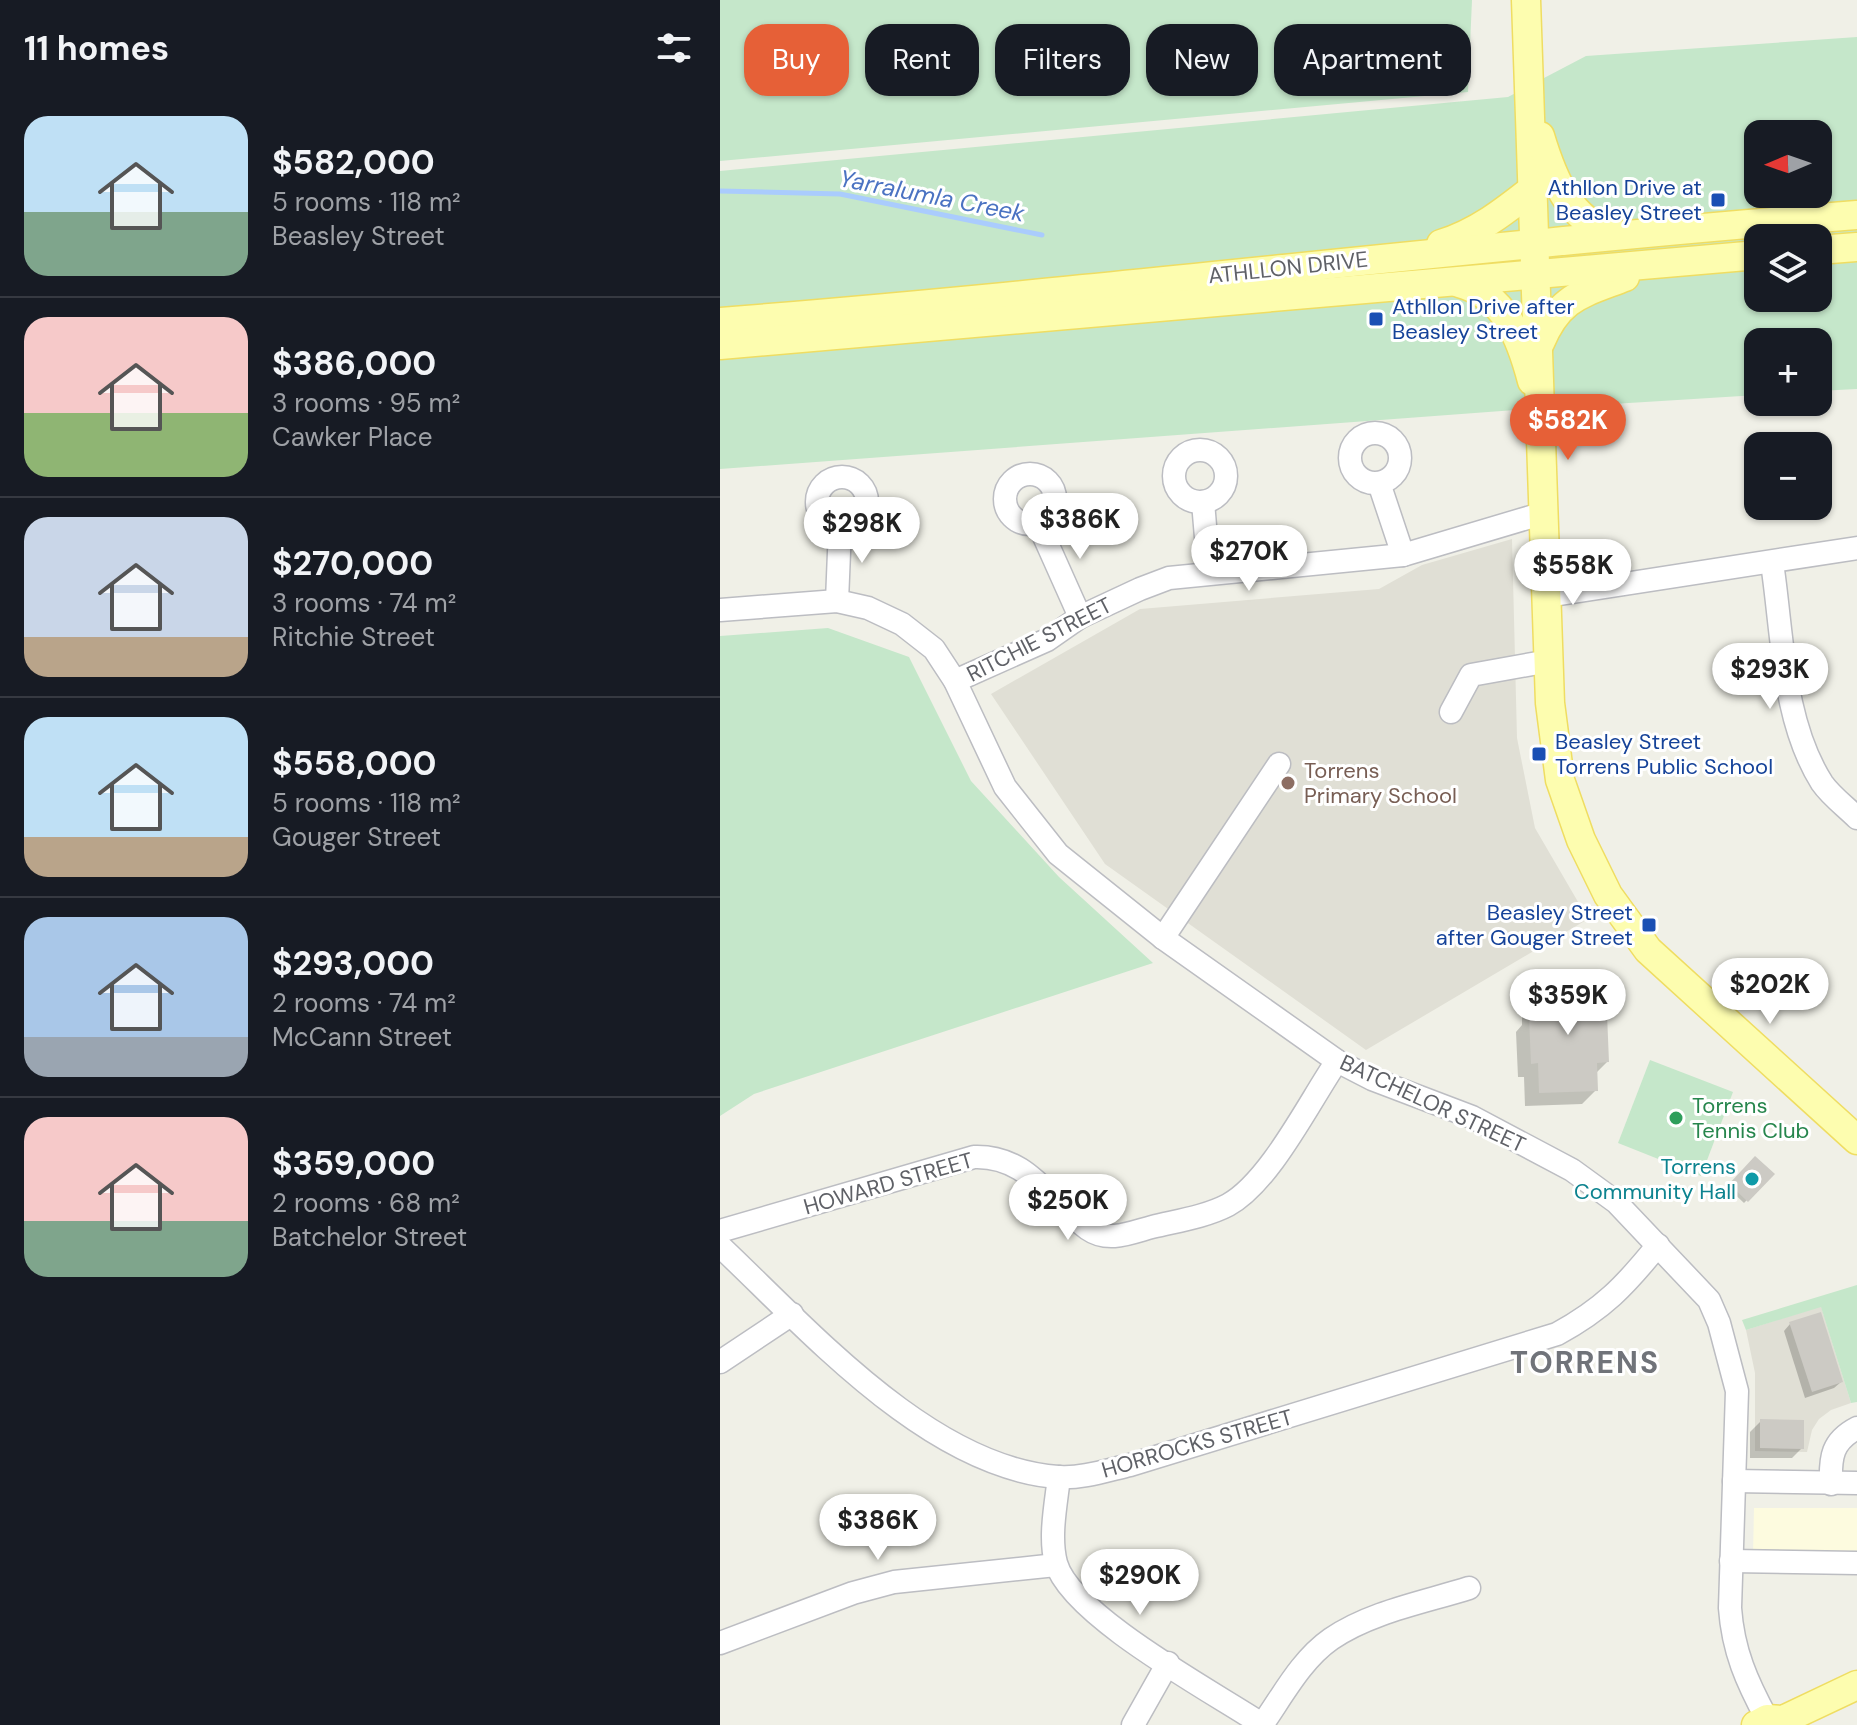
<!DOCTYPE html>
<meta charset="utf-8">
<style>
body{margin:0;font-family:"DM Sans",sans-serif;background:#20242c;color:#f1f3f6;height:100vh;display:flex;flex-direction:column;font-size:30px;white-space:nowrap}
*{box-sizing:border-box;margin:0}
p{font-size:26px;color:#9ea1a6}
.icon{flex:none;width:44px;height:44px;fill:none;stroke:currentColor;stroke-width:2;stroke-linecap:round;stroke-linejoin:round}
.map{position:relative;flex:1;overflow:hidden}
.sheet{display:flex;flex-direction:column;background:#171b24;width:720px}
.sheet>*{flex:none}
.banner{position:absolute;left:24px;top:24px;width:760px;height:72px;display:flex;gap:16px}
.needle{width:52px;rotate:268deg}
.fabs{position:absolute;left:1024px;top:120px;display:grid;gap:16px}
.fabs a{display:grid;place-items:center;width:88px;height:88px;border-radius:16px;background:#171b24;box-shadow:0 2px 6px #0004;font-size:40px}
.price{position:absolute;translate:-50% -68px;padding:0 18px;border-radius:28px;background:#fff;color:#222;font-size:26px;line-height:52px;filter:drop-shadow(0 2px 4px #0008)}
.price::after{content:'';position:absolute;left:50%;top:48px;width:24px;height:18px;margin-left:-12px;background:inherit;clip-path:polygon(0 0,100% 0,50% 100%)}
.price.selected{background:#e66037;color:#fff}
ul{padding:0;list-style:none}
li{display:flex;align-items:center;gap:24px;height:200px;padding:0 24px}
li+li{border-top:2px solid #363941}
li span{display:grid;place-items:center;flex:none;width:224px;height:160px;border-radius:24px;color:#555}
li>.icon{margin-inline-start:auto}
span .icon{width:96px;height:96px;fill:#fffc;stroke-width:1}
li b{font-size:34px}
h2{display:flex;justify-content:space-between;align-items:center;height:96px;padding:0 24px;font-size:34px}
.chip{padding:0 28px;border-radius:24px;background:#171b24;box-shadow:0 2px 6px #0004;font-size:28px;line-height:72px}
.chip.selected{background:#e66037;color:#fff}
main{display:flex;flex:1;min-height:0}
.map>svg:first-child{display:block}
.commercial{fill:#fdfbdf}
.education{fill:#e0dfd5}
.green{fill:#c5e7ca;fill-rule:evenodd}
.shadow{fill:#0003}
.lines{fill:none;stroke-linecap:round;stroke-linejoin:round}
.stream{stroke:#aaccfd;stroke-width:5}
.building{fill:#cccac4}
.minor-casing{stroke:#bcbdc2;stroke-width:25}
.major-casing{stroke:#efdd62;stroke-width:31}
.minor{stroke:#fff;stroke-width:22}
.major{stroke:#fdfdaf;stroke-width:28}
.transit-dot{fill:#1a4fb4;stroke:#fff;stroke-width:3}
.education-dot{fill:#8d6e63;stroke:#fff;stroke-width:3}
.leisure-dot{fill:#2e9e5b;stroke:#fff;stroke-width:3}
.culture-dot{fill:#0f9aa8;stroke:#fff;stroke-width:3}
.labels{text-anchor:middle;stroke-width:6;stroke-linejoin:round;paint-order:stroke}
.transit-label{font-size:22px;fill:#164399;stroke:#fff;text-anchor:end}
.street-label{font-size:22px;fill:#5f6167;stroke:#fff}
.education-label{font-size:22px;fill:#785e54;stroke:#fff;text-anchor:start}
.leisure-label{font-size:22px;fill:#27864d;stroke:#fff;text-anchor:start}
.culture-label{font-size:22px;fill:#0d838f;stroke:#fff;text-anchor:end}
.water-label{font-size:24px;font-style:italic;fill:#4b73c2;stroke:#fff}
.district-label{font-size:30px;font-weight:bold;letter-spacing:2px;fill:#707379;stroke:#fff}
</style>
<main>
<section class="sheet">
<h2>11 homes<svg class="icon" aria-label="filters" viewBox="0 0 24 24"><path d="M4 7h16M4 17h16"/><circle cx="9" cy="7" r="2"/><circle cx="15" cy="17" r="2"/></svg></h2>
<ul>
<li><span style="background:linear-gradient(#bfe0f5 60%,#7fa58c 0)"><svg class="icon" aria-label="home" viewBox="0 0 24 24"><path d="M3 11l9-7 9 7M6 9v11h12V9"/></svg></span><div><b>$582,000</b><p>5 rooms · 118 m²</p><p>Beasley Street</p></div></li>
<li><span style="background:linear-gradient(#f6c9c9 60%,#8fb573 0)"><svg class="icon" aria-label="home" viewBox="0 0 24 24"><path d="M3 11l9-7 9 7M6 9v11h12V9"/></svg></span><div><b>$386,000</b><p>3 rooms · 95 m²</p><p>Cawker Place</p></div></li>
<li><span style="background:linear-gradient(#c9d6e8 75%,#b9a48a 0)"><svg class="icon" aria-label="home" viewBox="0 0 24 24"><path d="M3 11l9-7 9 7M6 9v11h12V9"/></svg></span><div><b>$270,000</b><p>3 rooms · 74 m²</p><p>Ritchie Street</p></div></li>
<li><span style="background:linear-gradient(#bfe0f5 75%,#b9a48a 0)"><svg class="icon" aria-label="home" viewBox="0 0 24 24"><path d="M3 11l9-7 9 7M6 9v11h12V9"/></svg></span><div><b>$558,000</b><p>5 rooms · 118 m²</p><p>Gouger Street</p></div></li>
<li><span style="background:linear-gradient(#a9c7e8 75%,#9aa5b1 0)"><svg class="icon" aria-label="home" viewBox="0 0 24 24"><path d="M3 11l9-7 9 7M6 9v11h12V9"/></svg></span><div><b>$293,000</b><p>2 rooms · 74 m²</p><p>McCann Street</p></div></li>
<li><span style="background:linear-gradient(#f6c9c9 65%,#7fa58c 0)"><svg class="icon" aria-label="home" viewBox="0 0 24 24"><path d="M3 11l9-7 9 7M6 9v11h12V9"/></svg></span><div><b>$359,000</b><p>2 rooms · 68 m²</p><p>Batchelor Street</p></div></li>
</ul>
</section>
<div class="map">
<svg width="1137" height="1725" viewBox="0 0 1137 1725">
<rect width="100%" height="100%" fill="#f0f0e7"/>
<!-- commercial -->
<path class="commercial" d="M1034 1508H1137V1559L1033 1558Z"/>
<!-- education -->
<g class="education">
<path d="M792 539 797 738 815 828 868 919 646 1050 385 864 271 694 420 609 659 589 702 565Z"/>
<path d="M1101 1306 1131 1403 1111 1410 1099 1419 1092 1430 1087 1452 1035 1451V1373L1026 1330Z"/>
</g>
<!-- green -->
<g class="green">
<path d="M0 0H752L748 92 0 161Z"/>
<path d="M1137 37V389L1098 391V342H1038V395L795 410 0 469V171L788 97 866 56ZM1038 134H1098V194H1038ZM1038 238H1098V298H1038Z"/>
<path d="M108 628 189 657 251 781 339 877 433 963 34 1094 0 1116V636Z"/>
<path d="M930 1060 1013 1092 981 1176 898 1143Z"/>
<path d="M1137 1285V1402L1131 1403 1101 1307 1026 1330 1022 1320Z"/>
</g>
<!-- shadow -->
<g class="shadow">
<path d="M833 982 873 1017 887 1062 875 1074 876 1090 862 1104 805 1106 804 1077H798L796 1032 802 1025V1004L816 990H825Z"/>
<path d="M1035 1159 1052 1174 1024 1203 1008 1188Z"/>
<path d="M1070 1324 1121 1382 1114 1388 1085 1398 1064 1331Z"/>
<path d="M1041 1421 1082 1448 1072 1458H1030V1432Z"/>
</g>
<g class="lines">
<!-- stream -->
<path class="stream" d="M0 191 120 194 322 235"/>
</g>
<!-- building -->
<g class="building">
<path d="M870 978 875 1015 887 1014 889 1062 877 1063 878 1091 819 1093 818 1063 811 1064 809 1016H816L815 988 832 987V980Z"/>
<path d="M1035 1156 1055 1174 1028 1202 1009 1184Z"/>
<path d="M1101 1312 1123 1382 1092 1392 1069 1322Z"/>
<path d="M1040 1419 1084 1420V1449L1040 1448Z"/>
</g>
<g class="lines">
<defs>
<g id="minor">
<circle cx="655" cy="458" r="25"/>
<circle cx="480" cy="476" r="26"/>
<circle cx="310" cy="499" r="25"/>
<circle cx="122" cy="502" r="25"/>
<path d="M659 483 683 555"/>
<path d="M483 502 489 573"/>
<path d="M318 523 360 617"/>
<path d="M1052 563C1063 635 1062 720 1102 783 1111 796 1126 807 1137 818"/>
<path d="M827 596 1137 548"/>
<path d="M117 601 120 528"/>
<path d="M0 610 117 601 148 608 182 624 214 649 235 681 285 787 338 854 443 938 617 1061 652 1079 752 1117 852 1170 896 1202 989 1300 999 1323 1017 1391 1010 1608C1013 1651 1027 1682 1047 1719"/>
<path d="M235 681 327 640 360 617 420 589 449 578 683 555 824 513"/>
<path d="M731 712 751 675 829 661"/>
<path d="M443 938 559 764"/>
<path d="M0 1231 254 1157C308 1155 328 1200 368 1229 388 1243 410 1233 432 1227 456 1221 485 1217 508 1205 550 1182 589 1102 617 1061"/>
<path d="M0 1246C89 1330 210 1468 338 1477 361 1479 388 1470 410 1465L837 1334C883 1309 905 1286 938 1245"/>
<path d="M0 1362 72 1314"/>
<path d="M339 1477C336 1504 329 1537 336 1563 351 1616 495 1693 543 1725"/>
<path d="M1014 1481 1137 1483"/>
<path d="M1111 1484C1110 1457 1112 1441 1137 1428"/>
<path d="M1011 1561 1137 1563"/>
<path d="M0 1643 133 1593 174 1582 336 1565"/>
<path d="M413 1725 448 1663"/>
<path d="M542 1725C563 1695 581 1660 611 1639 650 1612 705 1602 749 1588"/>
</g>
<g id="major">
<path d="M806 0 830 703 840 780 861 840 888 895 928 950 1137 1140"/>
<path d="M820 136C833 179 849 220 894 235"/>
<path d="M721 244C757 233 785 211 814 188"/>
<path d="M1098 250 1137 247"/>
<path d="M739 283C785 295 801 339 812 381"/>
<path d="M0 322C380 292 757 245 1137 215"/>
<path d="M820 343C839 297 861 294 905 277"/>
<path d="M0 345 1038 255"/>
<path d="M1036 1725 1047 1719 1063 1720 1137 1685"/>
</g>
</defs>
<!-- minor casing -->
<use href="#minor" class="minor-casing"/>
<!-- major casing -->
<use href="#major" class="major-casing"/>
<!-- minor -->
<use href="#minor" class="minor"/>
<!-- major -->
<use href="#major" class="major"/>
</g>
<!-- markers -->
<g class="transit-dot">
<rect x="990" y="192" width="16" height="16" rx="4"/>
<rect x="648" y="311" width="16" height="16" rx="4"/>
<rect x="811" y="746" width="16" height="16" rx="4"/>
<rect x="921" y="917" width="16" height="16" rx="4"/>
</g>
<circle class="education-dot" cx="568" cy="783" r="8"/>
<circle class="leisure-dot" cx="956" cy="1118" r="8"/>
<circle class="culture-dot" cx="1032" cy="1179" r="8"/>
<g class="labels">
<!-- transit labels -->
<g class="transit-label">
<text x="982" y="195">Athllon Drive at<tspan x="982" dy="25">Beasley Street</tspan></text>
<text x="672" y="314" text-anchor="start">Athllon Drive after<tspan x="672" dy="25">Beasley Street</tspan></text>
<text x="835" y="749" text-anchor="start">Beasley Street<tspan x="835" dy="25">Torrens Public School</tspan></text>
<text x="913" y="920">Beasley Street<tspan x="913" dy="25">after Gouger Street</tspan></text>
</g>
<!-- street labels -->
<g class="street-label">
<text transform="translate(568 267) rotate(-6)" y="8">ATHLLON DRIVE</text>
<text transform="translate(319 639) rotate(-27)" y="8">RITCHIE STREET</text>
<text transform="translate(713 1103) rotate(25)" y="8">BATCHELOR STREET</text>
<text transform="translate(168 1183) rotate(-16)" y="8">HOWARD STREET</text>
<text transform="translate(477 1443) rotate(-16)" y="8">HORROCKS STREET</text>
</g>
<!-- education labels -->
<g class="education-label">
<text x="584" y="778">Torrens<tspan x="584" dy="25">Primary School</tspan></text>
</g>
<!-- leisure labels -->
<g class="leisure-label">
<text x="972" y="1113">Torrens<tspan x="972" dy="25">Tennis Club</tspan></text>
</g>
<!-- culture labels -->
<g class="culture-label">
<text x="1016" y="1174">Torrens<tspan x="1016" dy="25">Community Hall</tspan></text>
</g>
<!-- water labels -->
<g class="water-label">
<text transform="translate(212 196) rotate(11)" y="8">Yarralumla Creek</text>
</g>
<!-- district labels -->
<g class="district-label">
<text x="865" y="1373">TORRENS</text>
</g>
</g>
</svg>
<div class="fabs">
<a><svg class="needle" viewBox="-14 -14 28 28"><path d="M0-13l5 13h-10z" fill="#e53935"/><path d="M0 13l5-13h-10z" fill="#9ea1a6"/></svg></a>
<a><svg class="icon" aria-label="layers" viewBox="0 0 24 24"><path d="M12 4l9 5-9 5-9-5zM3 14l9 5 9-5"/></svg></a>
<a>+</a>
<a>−</a>
</div>
<b class="price selected" style="left:848px;top:462px">$582K</b>
<b class="price" style="left:360px;top:561px">$386K</b>
<b class="price" style="left:142px;top:565px">$298K</b>
<b class="price" style="left:529px;top:593px">$270K</b>
<b class="price" style="left:853px;top:607px">$558K</b>
<b class="price" style="left:1050px;top:711px">$293K</b>
<b class="price" style="left:1050px;top:1026px">$202K</b>
<b class="price" style="left:848px;top:1037px">$359K</b>
<b class="price" style="left:348px;top:1242px">$250K</b>
<b class="price" style="left:158px;top:1562px">$386K</b>
<b class="price" style="left:420px;top:1617px">$290K</b>
<div class="banner">
<a class="chip selected">Buy</a>
<a class="chip">Rent</a>
<a class="chip">Filters</a>
<a class="chip">New</a>
<a class="chip">Apartment</a>
</div>
</div>
</main>
